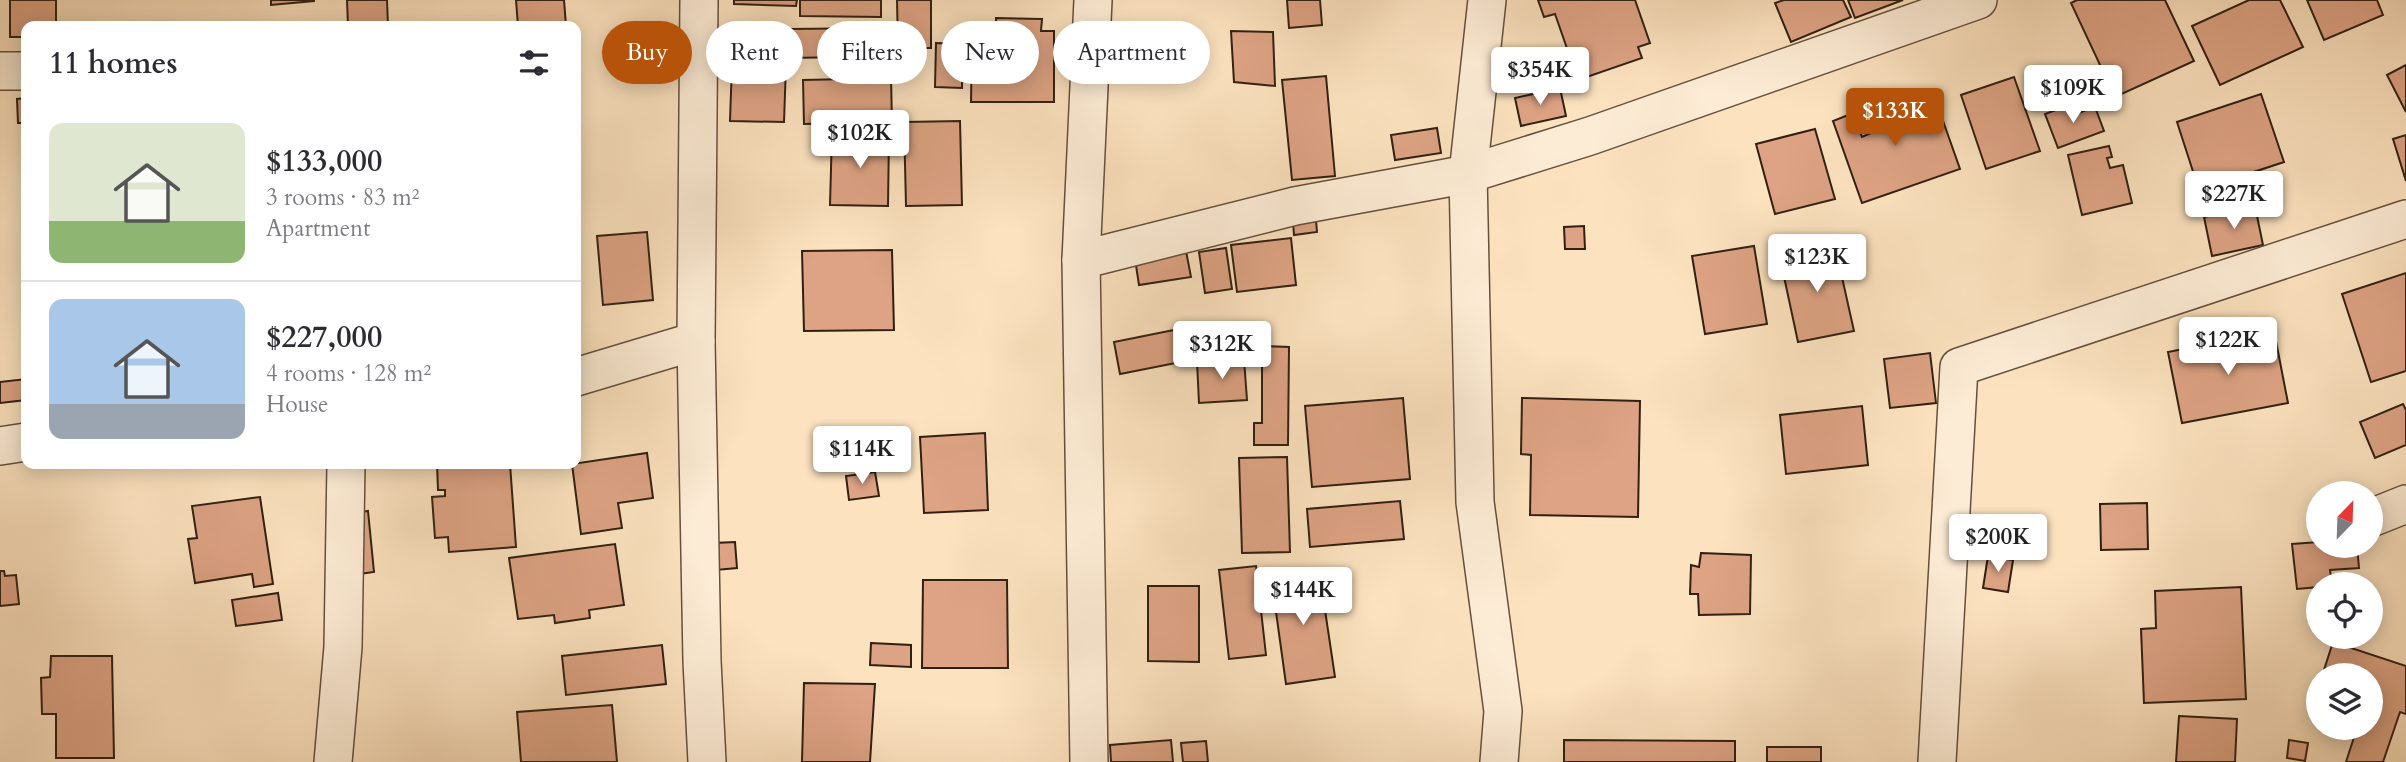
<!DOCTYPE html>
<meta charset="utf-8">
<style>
body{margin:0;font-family:Cardo,serif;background:#f7f7f7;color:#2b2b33;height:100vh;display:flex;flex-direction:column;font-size:26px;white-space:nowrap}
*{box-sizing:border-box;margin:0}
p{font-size:23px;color:#7c7c81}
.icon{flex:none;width:38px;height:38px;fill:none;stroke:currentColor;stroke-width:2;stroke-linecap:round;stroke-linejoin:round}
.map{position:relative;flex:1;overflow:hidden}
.panel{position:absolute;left:21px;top:21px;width:560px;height:448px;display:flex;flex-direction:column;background:#fff;border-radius:14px;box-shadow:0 4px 18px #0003}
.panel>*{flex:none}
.top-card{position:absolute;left:602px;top:21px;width:665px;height:63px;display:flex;gap:14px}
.needle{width:46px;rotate:23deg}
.controls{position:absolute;left:2306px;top:481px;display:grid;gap:14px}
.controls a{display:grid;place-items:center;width:77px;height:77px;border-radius:50%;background:#fff;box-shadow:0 4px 18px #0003;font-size:35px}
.price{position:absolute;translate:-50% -60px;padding:0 16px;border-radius:7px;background:#fff;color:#222;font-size:23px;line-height:46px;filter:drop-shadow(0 2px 4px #0008)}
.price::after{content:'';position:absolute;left:50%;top:42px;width:21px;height:16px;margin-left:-10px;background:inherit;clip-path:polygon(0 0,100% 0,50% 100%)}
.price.current{background:#b45309;color:#fff}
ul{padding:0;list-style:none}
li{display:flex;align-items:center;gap:21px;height:175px;padding:0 28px}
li+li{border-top:2px solid #e1e1e2}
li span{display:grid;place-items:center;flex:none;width:196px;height:140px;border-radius:14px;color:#555}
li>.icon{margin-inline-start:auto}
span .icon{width:84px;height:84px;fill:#fffc;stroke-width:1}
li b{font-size:30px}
h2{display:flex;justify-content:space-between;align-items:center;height:84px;padding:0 28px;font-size:30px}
.chip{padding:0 24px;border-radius:32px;background:#fff;box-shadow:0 4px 18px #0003;font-size:24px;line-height:63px}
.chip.current{background:#b45309;color:#fff}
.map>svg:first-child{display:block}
.building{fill:#dda384;stroke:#312012;stroke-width:2}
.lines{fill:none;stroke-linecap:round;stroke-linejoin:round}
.minor-casing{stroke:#64503d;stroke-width:40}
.minor{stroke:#fdecd5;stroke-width:37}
</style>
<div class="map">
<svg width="2406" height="762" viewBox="0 0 2406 762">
<rect width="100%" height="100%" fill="#fce2bf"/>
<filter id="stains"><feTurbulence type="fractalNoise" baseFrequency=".00286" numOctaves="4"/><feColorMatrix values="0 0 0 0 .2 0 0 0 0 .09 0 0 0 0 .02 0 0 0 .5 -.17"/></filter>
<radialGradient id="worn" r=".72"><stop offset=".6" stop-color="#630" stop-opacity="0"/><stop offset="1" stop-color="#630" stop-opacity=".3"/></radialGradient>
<!-- building -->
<g class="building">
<path d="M10 0H56V26H26V37H10Z"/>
<path d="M271 0H314V1L271 5Z"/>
<path d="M347 0H387L388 26H348Z"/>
<path d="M516 0H564L566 26H518Z"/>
<path d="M734 0H797L796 6 734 4Z"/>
<path d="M800 0H881V17L800 16Z"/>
<path d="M897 0H931V48H898Z"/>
<path d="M1287 0H1320L1322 25 1289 28Z"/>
<path d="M1538 0H1635L1650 43 1638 47 1642 58 1578 80 1555 14 1544 17Z"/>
<path d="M1784 0H1843L1851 17 1791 42 1775 3Z"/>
<path d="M1848 0H1903L1855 18Z"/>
<path d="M2077 0H2165L2194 61 2115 97 2071 3Z"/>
<path d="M2249 0H2280L2303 47 2220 85 2192 26Z"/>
<path d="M2307 0H2377L2383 15 2324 40Z"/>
<path d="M996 18 1042 19 1041 31H1054V102H971L972 38H996Z"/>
<path d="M884 28V69H844V57L789 58 788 29Z"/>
<path d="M1231 31 1273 32 1275 86 1234 82Z"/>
<path d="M936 43 963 44 962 88 935 87Z"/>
<path d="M732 64 786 65 784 122 730 121Z"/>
<path d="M2406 65V112L2387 75Z"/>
<path d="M1326 76 1335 176 1292 180 1282 80Z"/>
<path d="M2014 77 2040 151 1986 169 1961 95Z"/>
<path d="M891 78 892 122 804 124 803 80Z"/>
<path d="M1560 88 1566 116 1521 126 1515 98Z"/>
<path d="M1890 92 1899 117 1937 104 1960 169 1862 203 1833 121 1853 113 1862 137 1871 133 1860 103Z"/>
<path d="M2261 94 2284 162 2199 190 2177 122Z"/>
<path d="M26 98V123H18L17 99Z"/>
<path d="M2074 103 2078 113 2095 107 2104 131 2058 148 2045 114Z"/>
<path d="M960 121 962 205 906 206 904 122Z"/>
<path d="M1437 128 1441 153 1395 160 1391 135Z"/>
<path d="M1815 129 1835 199 1775 214 1756 144Z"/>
<path d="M832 133 889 135 888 206 830 205Z"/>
<path d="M2406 135V181L2393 139Z"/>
<path d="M2109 146 2112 157 2107 158 2110 168 2123 165 2132 203 2082 215 2068 155Z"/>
<path d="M2255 206 2263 245 2212 256 2204 217Z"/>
<path d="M1316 220 1317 232 1294 235 1293 222Z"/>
<path d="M1584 226 1585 249H1565L1564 227Z"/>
<path d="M647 232 653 300 603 305 597 236Z"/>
<path d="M1291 238 1296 285 1237 292 1231 245Z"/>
<path d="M1754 246 1767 324 1705 334 1692 256Z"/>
<path d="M1835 246 1854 331 1798 342 1780 258Z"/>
<path d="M1226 248 1232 289 1205 293 1199 252Z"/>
<path d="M892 250 894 330 804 331 802 251Z"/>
<path d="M1186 251 1191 277 1139 285 1135 259Z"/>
<path d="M2406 273V371L2371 382 2342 294Z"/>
<path d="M1184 328 1191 360 1120 374 1114 342Z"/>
<path d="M2274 331 2288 403 2182 423 2168 352Z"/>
<path d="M1262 346 1289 347 1288 445H1254V423H1262Z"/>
<path d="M1930 353 1936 403 1890 408 1884 359Z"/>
<path d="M1244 359 1247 400 1199 403 1197 362Z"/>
<path d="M26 379V400L0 403V382Z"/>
<path d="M1403 398 1410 479 1312 487 1305 406Z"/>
<path d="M1522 398 1640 401 1638 517 1530 515 1531 455 1521 454Z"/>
<path d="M2403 404 2406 410V445L2375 458 2360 422Z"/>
<path d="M1862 406 1868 465 1786 474 1780 415Z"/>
<path d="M985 433 988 510 924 513 920 437Z"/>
<path d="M647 453 653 498 618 503 622 528 581 534 572 464Z"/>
<path d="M1287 457 1290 552 1242 553 1239 458Z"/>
<path d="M353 464H418L419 467 353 468Z"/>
<path d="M437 464H510L516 547 449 552 448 537 435 538 432 497 445 496V490H438Z"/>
<path d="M875 472 879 496 849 500 846 476Z"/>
<path d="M260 497 273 584 254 587 252 574 195 583 188 539 197 538 192 506Z"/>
<path d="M1400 501 1404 539 1310 547 1307 509Z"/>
<path d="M2147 503 2148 549 2101 550 2100 504Z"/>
<path d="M368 511 374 572 359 574 353 513Z"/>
<path d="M735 542 737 568 716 570 714 543Z"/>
<path d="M2319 542V546H2357L2359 568 2330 570 2332 584H2319V587L2297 589 2292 544Z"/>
<path d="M615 544 624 605 589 610 590 618 555 623 554 615 518 619 509 558Z"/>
<path d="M1701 553 1751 555 1750 614 1699 615 1698 594H1690L1691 565 1699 567Z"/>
<path d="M1988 556 2013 560 2008 592 1983 588Z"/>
<path d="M1256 566 1266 655 1229 659 1219 570Z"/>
<path d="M1319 570 1335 677 1286 684 1271 576Z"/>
<path d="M0 571H4L5 576 16 575 19 604 0 606Z"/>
<path d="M923 580H1007L1008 668H922Z"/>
<path d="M1148 586H1199V662L1148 661Z"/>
<path d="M2241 587 2246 699 2144 703 2141 629 2156 628 2155 591Z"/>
<path d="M278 593 282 620 236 626 232 600Z"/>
<path d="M2333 642 2406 666V714L2400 712 2383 762H2346L2357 728H2371V676H2340L2324 670Z"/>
<path d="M871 643 911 645V667L870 665Z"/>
<path d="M662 645 666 684 566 695 562 656Z"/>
<path d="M51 656H112L114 758H56V714H42L41 678 50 677Z"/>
<path d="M804 683 875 684 870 762H802Z"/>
<path d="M612 705 617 762H521L517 712Z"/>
<path d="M2179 716 2237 719 2235 762H2176Z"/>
<path d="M1171 740 1173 762H1111L1110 745Z"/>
<path d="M1564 740 1735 741V762H1564Z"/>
<path d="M2289 740 2308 743 2305 761 2287 758Z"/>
<path d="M1206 741 1208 762H1183L1181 743Z"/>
<rect x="1767" y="747" width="54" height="15"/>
</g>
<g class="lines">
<defs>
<g id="minor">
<path d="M1487 0 1468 174 1475 502 1503 711 1499 762"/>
<path d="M0 71H26"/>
<path d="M1081 260 1295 206 1468 174 1590 136 1978 0"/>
<path d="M696 341 702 661 707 762"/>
<path d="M576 377 696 341 699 0"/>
<path d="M0 446 26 442"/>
<path d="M2371 518 2406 504"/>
<path d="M333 762 343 647 346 464"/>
<path d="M1089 762 1081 260 1093 0"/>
<path d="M1937 762 1959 367 2406 219"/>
</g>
</defs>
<!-- minor casing -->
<use href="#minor" class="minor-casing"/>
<!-- minor -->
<use href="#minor" class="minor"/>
</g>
<rect width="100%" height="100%" filter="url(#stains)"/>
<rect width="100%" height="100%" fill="url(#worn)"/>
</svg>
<div class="controls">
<a><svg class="needle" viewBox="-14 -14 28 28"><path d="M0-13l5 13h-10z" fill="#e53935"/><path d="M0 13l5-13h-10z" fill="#7c7c81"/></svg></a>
<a><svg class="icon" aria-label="locate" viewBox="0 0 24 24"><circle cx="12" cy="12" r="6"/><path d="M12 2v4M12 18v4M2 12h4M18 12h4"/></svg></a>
<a><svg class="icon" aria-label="layers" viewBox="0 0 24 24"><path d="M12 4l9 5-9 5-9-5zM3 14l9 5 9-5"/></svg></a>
</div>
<b class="price" style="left:1540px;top:107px">$354K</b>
<b class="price" style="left:2073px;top:125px">$109K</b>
<b class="price current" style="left:1895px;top:148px">$133K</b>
<b class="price" style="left:860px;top:170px">$102K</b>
<b class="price" style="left:2234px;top:231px">$227K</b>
<b class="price" style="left:1817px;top:294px">$123K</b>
<b class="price" style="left:2228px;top:377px">$122K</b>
<b class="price" style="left:1222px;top:381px">$312K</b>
<b class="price" style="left:862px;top:486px">$114K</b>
<b class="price" style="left:1998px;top:574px">$200K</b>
<b class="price" style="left:1303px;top:627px">$144K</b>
<div class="top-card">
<a class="chip current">Buy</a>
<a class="chip">Rent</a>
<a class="chip">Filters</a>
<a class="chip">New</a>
<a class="chip">Apartment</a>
</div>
<section class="panel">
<h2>11 homes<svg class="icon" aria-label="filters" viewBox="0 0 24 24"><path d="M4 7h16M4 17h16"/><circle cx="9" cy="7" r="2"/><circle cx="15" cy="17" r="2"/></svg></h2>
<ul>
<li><span style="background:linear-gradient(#dfe7d0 70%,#8fb573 0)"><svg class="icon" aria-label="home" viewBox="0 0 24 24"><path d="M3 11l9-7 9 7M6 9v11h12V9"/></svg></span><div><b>$133,000</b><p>3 rooms · 83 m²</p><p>Apartment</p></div></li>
<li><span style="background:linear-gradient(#a9c7e8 75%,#9aa5b1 0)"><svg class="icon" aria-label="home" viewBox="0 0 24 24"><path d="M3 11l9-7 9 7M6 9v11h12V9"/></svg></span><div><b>$227,000</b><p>4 rooms · 128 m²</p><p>House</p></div></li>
</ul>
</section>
</div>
